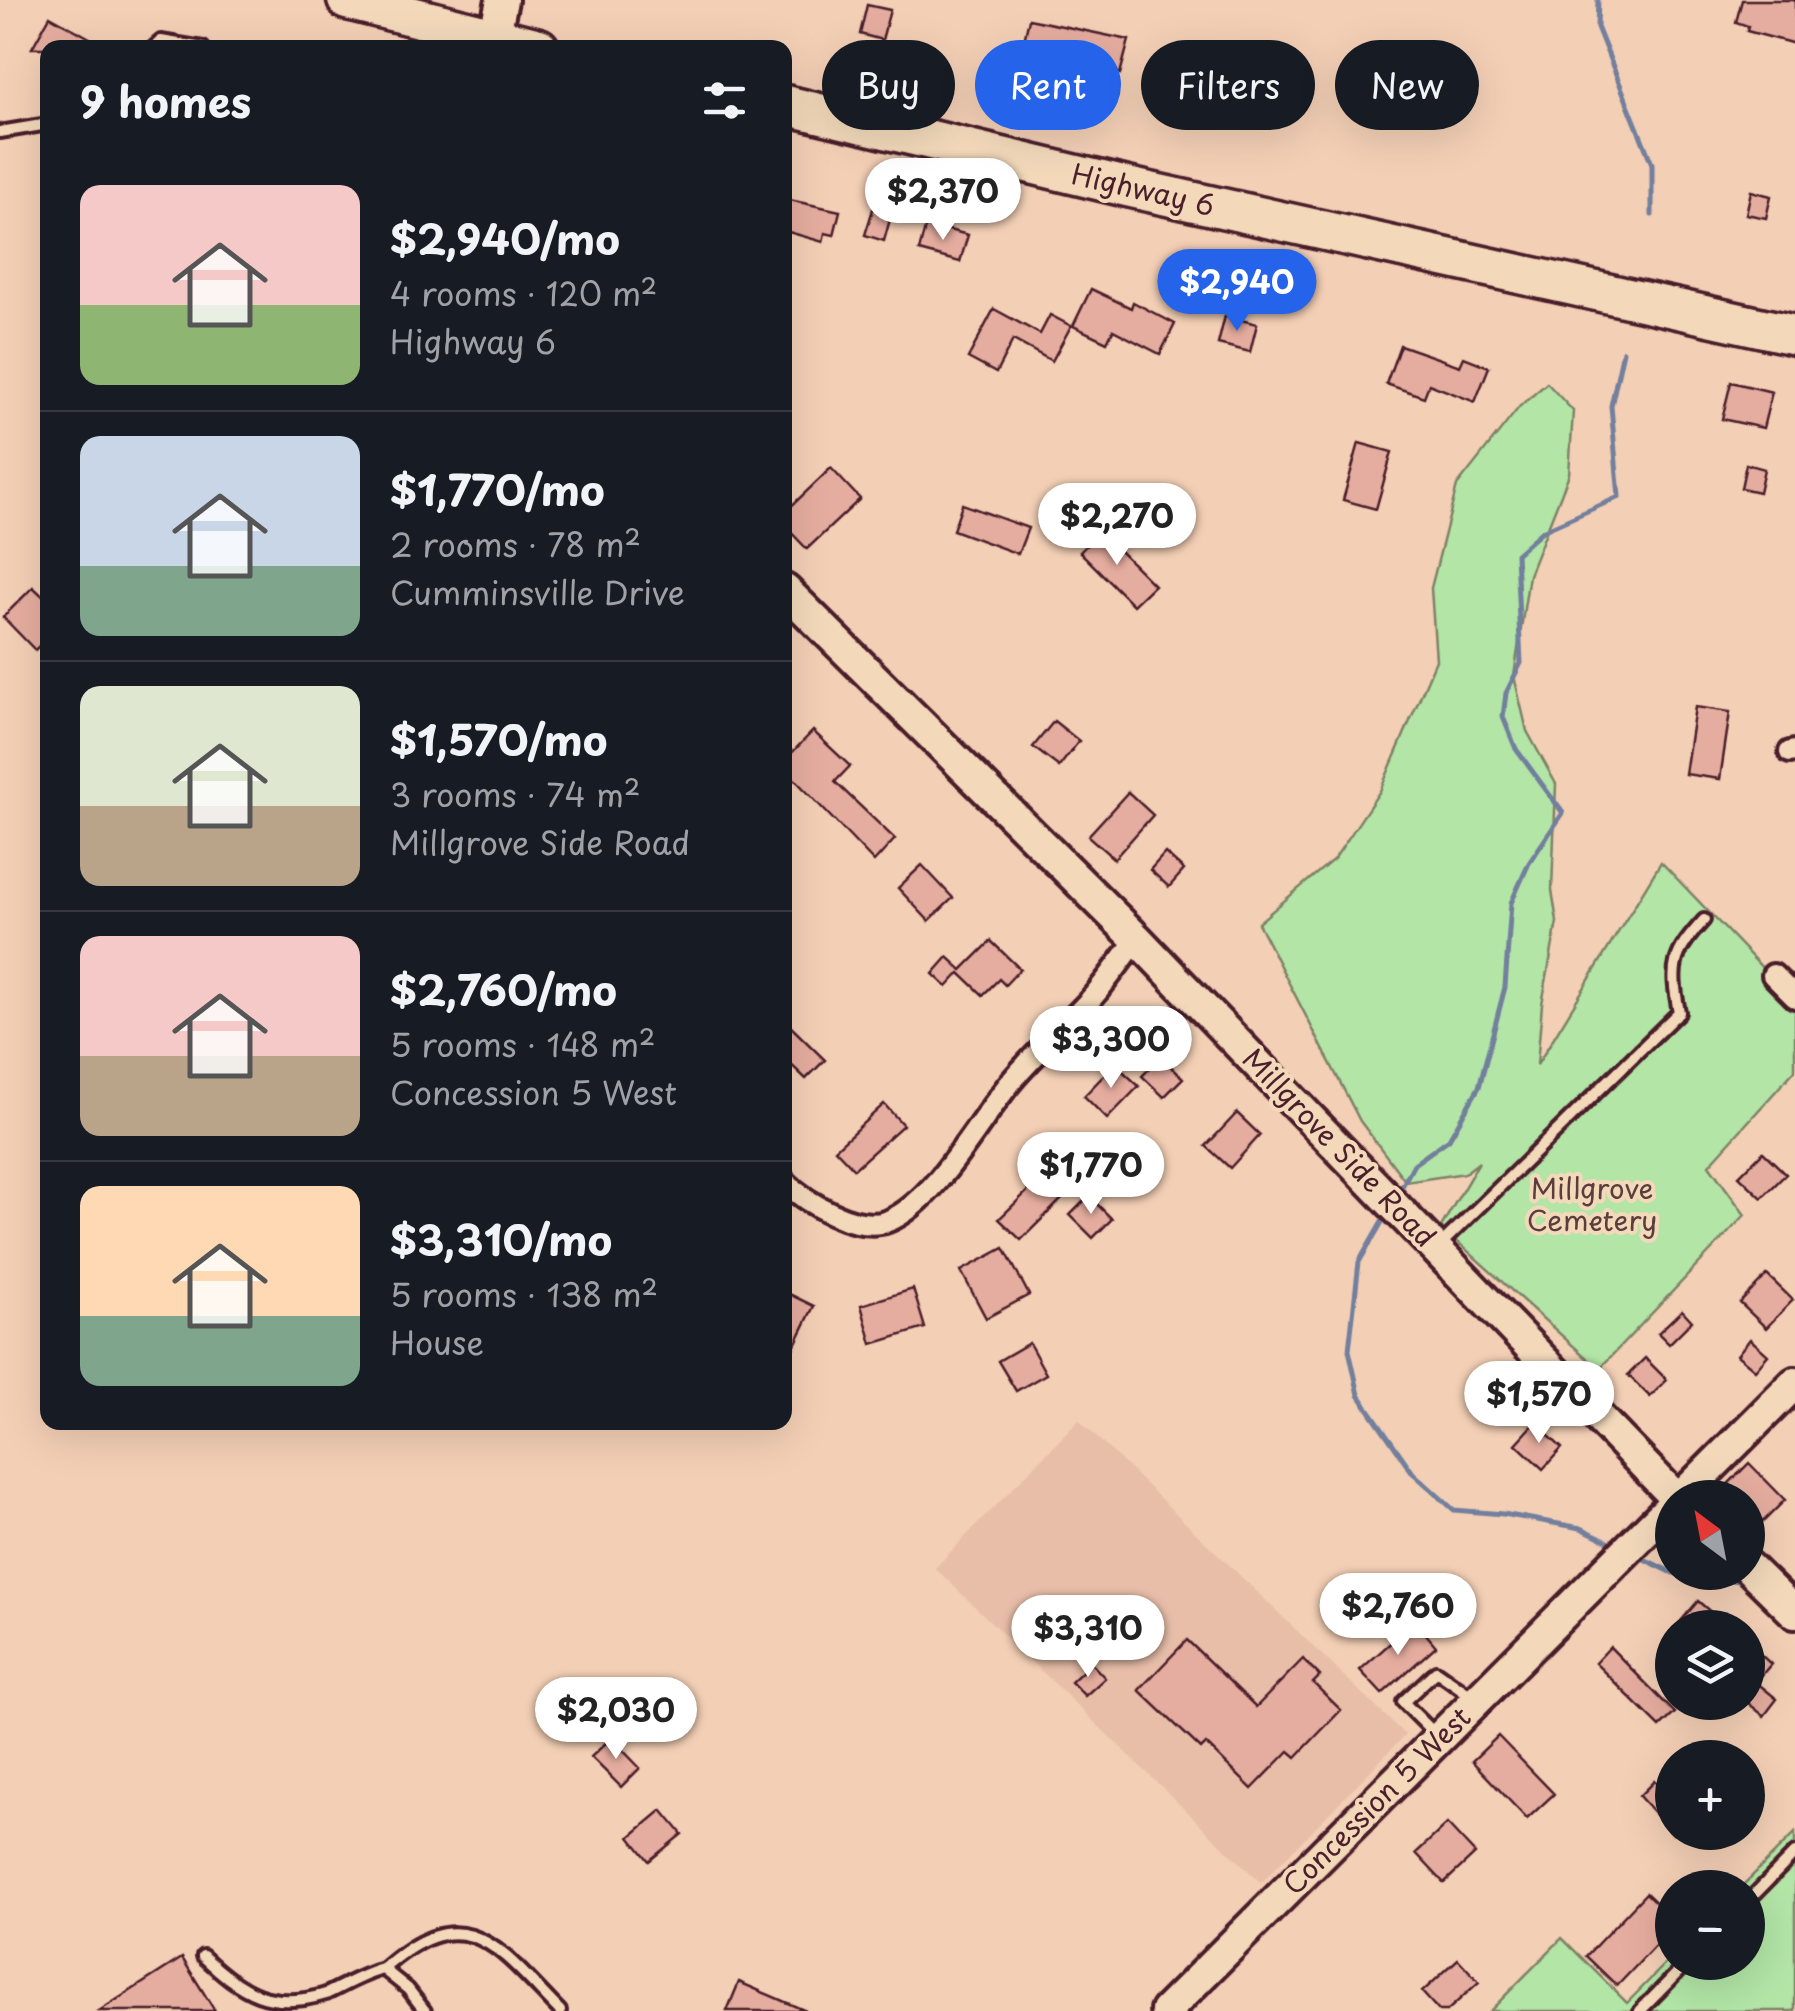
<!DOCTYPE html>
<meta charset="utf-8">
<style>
body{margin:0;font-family:"Playpen Sans",sans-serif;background:#20242c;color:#f1f3f6;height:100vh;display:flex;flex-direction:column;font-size:38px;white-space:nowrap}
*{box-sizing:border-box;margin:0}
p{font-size:32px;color:#9ea1a6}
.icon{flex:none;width:55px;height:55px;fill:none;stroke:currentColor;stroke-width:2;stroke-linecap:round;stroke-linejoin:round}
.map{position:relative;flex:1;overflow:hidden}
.details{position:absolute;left:40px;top:40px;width:752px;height:1390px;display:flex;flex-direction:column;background:#171b24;border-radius:20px;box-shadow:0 10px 40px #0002}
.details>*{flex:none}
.hud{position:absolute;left:822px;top:40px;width:822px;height:90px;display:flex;gap:20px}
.needle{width:65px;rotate:328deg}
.tools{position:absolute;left:1655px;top:1480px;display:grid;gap:20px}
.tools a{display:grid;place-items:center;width:110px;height:110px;border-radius:50%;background:#171b24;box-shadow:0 10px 40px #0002;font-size:50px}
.price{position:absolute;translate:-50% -85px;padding:0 22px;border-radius:35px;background:#fff;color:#222;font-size:32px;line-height:65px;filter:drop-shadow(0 2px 5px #0008)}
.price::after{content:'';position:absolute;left:50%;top:60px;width:30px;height:22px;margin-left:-15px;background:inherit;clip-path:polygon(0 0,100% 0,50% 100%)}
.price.active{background:#2563eb;color:#fff}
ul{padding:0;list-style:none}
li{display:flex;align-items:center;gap:30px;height:250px;padding:0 40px}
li+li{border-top:2px solid #363941}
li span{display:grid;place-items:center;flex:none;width:280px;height:200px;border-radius:20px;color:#555}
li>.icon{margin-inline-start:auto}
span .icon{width:120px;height:120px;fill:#fffc;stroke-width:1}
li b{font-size:42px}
h2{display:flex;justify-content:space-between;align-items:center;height:120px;padding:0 40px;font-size:42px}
.pill{padding:0 35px;border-radius:45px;background:#171b24;box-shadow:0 10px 40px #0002;font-size:35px;line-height:90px}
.pill.active{background:#2563eb;color:#fff}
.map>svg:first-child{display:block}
.built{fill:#e8bea9}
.green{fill:#b2e5a6;stroke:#7e8268;stroke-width:2.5}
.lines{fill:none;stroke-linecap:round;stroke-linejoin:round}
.stream{stroke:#727f9d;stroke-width:5}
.building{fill:#e5ad9f;stroke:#4a1f2b;stroke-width:2.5}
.lane-casing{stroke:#4a1f2b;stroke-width:18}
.street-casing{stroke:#4a1f2b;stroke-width:28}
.secondary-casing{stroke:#4a1f2b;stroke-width:38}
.highway-casing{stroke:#4a1f2b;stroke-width:45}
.lane{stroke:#f3d9ba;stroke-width:10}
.street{stroke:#f3d9ba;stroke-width:20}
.secondary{stroke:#f3d9ba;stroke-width:30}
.highway{stroke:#f3d9ba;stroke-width:38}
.labels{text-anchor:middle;stroke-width:8;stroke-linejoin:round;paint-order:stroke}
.street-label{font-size:28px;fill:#4a1f2b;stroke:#f3d9ba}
.park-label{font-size:28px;fill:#5a3d3d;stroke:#f3d9ba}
</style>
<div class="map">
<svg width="1795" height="2011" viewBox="0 0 1795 2011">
<rect width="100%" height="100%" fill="#f3cfb5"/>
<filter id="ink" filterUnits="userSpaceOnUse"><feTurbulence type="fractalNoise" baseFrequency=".01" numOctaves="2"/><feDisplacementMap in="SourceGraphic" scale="20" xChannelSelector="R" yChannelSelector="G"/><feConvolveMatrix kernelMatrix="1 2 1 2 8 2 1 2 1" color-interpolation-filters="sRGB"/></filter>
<g filter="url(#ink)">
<!-- built -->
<path class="built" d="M1079 1420 1405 1735 1261 1883 935 1568Z"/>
<!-- green -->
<g class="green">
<path d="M1547 383 1573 411 1569 474 1529 575 1514 676 1527 731 1556 784 1552 890 1557 922 1542 1004 1537 1065 1661 862 1795 1002V1070L1709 1165 1745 1215 1599 1369 1441 1227 1479 1162 1465 1173 1406 1182 1360 1121 1258 923 1335 858 1380 791 1436 660 1431 588 1457 486 1520 406Z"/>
<path d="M1795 1833V2011H1490L1562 1938 1627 2003 1672 1957V1962H1748V1888L1741 1887Z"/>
</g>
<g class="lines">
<!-- stream -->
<g class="stream">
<path d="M1598 0 1597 27 1652 164V215"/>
<path d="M1399 1192 1414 1164 1449 1139 1479 1087 1505 987 1511 903 1529 863 1563 813 1516 749 1503 717 1506 693 1521 663 1516 554 1542 531 1619 497 1611 406 1623 351"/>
<path d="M1386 1215 1359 1262 1349 1350 1359 1395 1413 1473 1454 1510 1503 1514 1581 1528 1612 1543"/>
<path d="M1642 1558 1673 1573 1746 1582"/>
</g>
</g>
<!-- building -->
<g class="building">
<path d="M1742 0H1795V44L1747 31 1748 26 1736 22Z"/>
<path d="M867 5 890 10 882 40 860 34Z"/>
<path d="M50 16 108 48H32Z"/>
<path d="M1029 19 1129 40 1120 74 1021 54Z"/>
<path d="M1751 191 1771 196 1766 218 1746 214Z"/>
<path d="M785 199 840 211 834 235 825 233 823 242 785 231Z"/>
<path d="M874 206 892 212 884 241 865 235Z"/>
<path d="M926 224 968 235 960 262 919 251Z"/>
<path d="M1091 289 1131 308 1133 302 1175 324 1160 354 1113 330 1107 342 1073 326Z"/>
<path d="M994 309 1040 334 1050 315 1071 326 1052 361 1013 340 996 373 968 358Z"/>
<path d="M1225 316 1257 324 1250 352 1218 344Z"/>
<path d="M1400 345 1460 366 1464 357 1489 367 1475 402 1429 384 1424 397 1386 384Z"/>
<path d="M1731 382 1772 392 1763 428 1722 419Z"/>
<path d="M1359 443 1392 452 1376 509 1343 500Z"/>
<path d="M1746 464 1764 469 1759 492 1741 488Z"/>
<path d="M831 468 860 499 807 549 785 526V512Z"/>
<path d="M962 504 1028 528 1018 554 953 530Z"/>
<path d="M1100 531 1154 585 1133 605 1080 552Z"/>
<path d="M33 587 48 601V637L35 650 3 617Z"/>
<path d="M1695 707 1730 712 1720 779 1685 774Z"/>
<path d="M1054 721 1079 741 1059 767 1033 747Z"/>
<path d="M813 731 850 766 835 782 895 839 874 862 785 769V760Z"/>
<path d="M1128 792 1153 815 1114 859 1088 836Z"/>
<path d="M1165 853 1184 870 1169 887 1150 870Z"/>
<path d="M922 865 953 898 929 921 898 888Z"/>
<path d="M991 941 1020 969 1005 985 999 979 983 995 960 973 947 987 933 974 948 957 962 970Z"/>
<path d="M785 1021 825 1060 806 1079 785 1059Z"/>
<path d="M1161 1057 1183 1078 1164 1097 1142 1076Z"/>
<path d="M1115 1064 1139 1086 1107 1119 1084 1096Z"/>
<path d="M884 1104 903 1125 854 1169 835 1149Z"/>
<path d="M1237 1113 1260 1135 1230 1168 1206 1146Z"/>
<path d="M1763 1152 1786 1174 1762 1198 1739 1176Z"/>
<path d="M1045 1174 1066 1195 1021 1240 999 1219Z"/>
<path d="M1089 1196 1112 1219 1093 1238 1070 1215Z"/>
<path d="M1004 1248 1029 1295 986 1318 961 1271Z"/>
<path d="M1767 1275 1793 1300 1766 1328 1740 1303Z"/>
<path d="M913 1289 925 1328 872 1344 861 1305Z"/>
<path d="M785 1292 814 1306 785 1365Z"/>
<path d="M1682 1310 1692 1321 1669 1344 1658 1333Z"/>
<path d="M1750 1339 1768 1355 1755 1370 1737 1355Z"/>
<path d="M1029 1343 1046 1374 1016 1391 998 1361Z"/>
<path d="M1645 1358 1667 1380 1650 1397 1628 1375Z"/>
<path d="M1535 1423 1562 1448 1543 1469 1516 1444Z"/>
<path d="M1749 1463 1785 1500 1763 1522 1748 1506V1498H1739L1727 1485Z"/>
<path d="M1698 1601 1729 1628H1675Z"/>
<path d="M1415 1621 1436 1646 1382 1694 1360 1670Z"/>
<path d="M1187 1640 1256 1707 1303 1659 1320 1676 1313 1683 1341 1710 1296 1757 1289 1751 1252 1789 1206 1744 1201 1749 1139 1690Z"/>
<path d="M1748 1643 1771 1664 1756 1682 1777 1699 1764 1716 1748 1703Z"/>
<path d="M1610 1647 1675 1713 1660 1727 1595 1663Z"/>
<path d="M1091 1663 1105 1678 1085 1696 1071 1682Z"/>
<path d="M1498 1736 1554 1794 1527 1819 1472 1761Z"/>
<path d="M611 1738 640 1768 621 1787 591 1757Z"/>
<path d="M1654 1781 1672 1800V1833L1639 1796Z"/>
<path d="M662 1810 682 1834 649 1861 630 1837Z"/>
<path d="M1447 1824 1475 1854 1444 1883 1416 1853Z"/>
<path d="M1646 1893 1672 1918V1928L1617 1986 1586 1956Z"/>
<path d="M182 1958 215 2011H99Z"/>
<path d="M1458 1959 1479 1982 1447 2011H1439L1422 1992Z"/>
<path d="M739 1982 806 2011H727Z"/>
</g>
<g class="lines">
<defs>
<g id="lane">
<path d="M153 48 161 41 203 48"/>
<path d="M0 132 48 124"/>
<path d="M1437 1248 1679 1012C1670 966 1672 955 1704 920"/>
<path d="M1437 1736 1403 1702 1436 1671 1473 1697"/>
<path d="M1748 1901 1795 1853"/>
<path d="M203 1956C242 1993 271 2011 326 1994 345 1985 363 1974 383 1969L408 1989 425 2011"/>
<path d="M383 1969C466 1895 499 1949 560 2011"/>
<path d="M1640 2011 1688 1962"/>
</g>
<g id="street">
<path d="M1790 752 1795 751"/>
<path d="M1773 975 1795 997"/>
<path d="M785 1182C806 1203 857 1233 888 1221 935 1202 978 1122 1010 1083 1034 1054 1064 1028 1090 1000 1107 981 1122 959 1137 939"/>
</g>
<g id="secondary">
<path d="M492 48 502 0"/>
<path d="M785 590 1137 939 1676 1498"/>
<path d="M1680 1498 1795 1383"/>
<path d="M1748 1567 1795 1613"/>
<path d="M1166 2011 1672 1505"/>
</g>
<g id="highway">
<path d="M347 0 539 48"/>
<path d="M785 105 1127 187 1795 335"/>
</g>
</defs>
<!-- lane casing -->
<use href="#lane" class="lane-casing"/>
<!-- street casing -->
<use href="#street" class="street-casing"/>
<!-- secondary casing -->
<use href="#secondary" class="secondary-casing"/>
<!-- highway casing -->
<use href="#highway" class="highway-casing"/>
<!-- lane -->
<use href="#lane" class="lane"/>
<!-- street -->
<use href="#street" class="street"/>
<!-- secondary -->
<use href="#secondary" class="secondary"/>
<!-- highway -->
<use href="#highway" class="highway"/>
</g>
</g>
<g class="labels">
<!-- street labels -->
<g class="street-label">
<text transform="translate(1143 190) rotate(13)" y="10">Highway 6</text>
<text transform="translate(1339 1148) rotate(46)" y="10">Millgrove Side Road</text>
<text transform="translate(1377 1801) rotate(-45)" y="10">Concession 5 West</text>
</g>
<!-- park labels -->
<g class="park-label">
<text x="1592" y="1199">Millgrove<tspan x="1592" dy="32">Cemetery</tspan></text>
</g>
</g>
</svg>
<div class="tools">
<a><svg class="needle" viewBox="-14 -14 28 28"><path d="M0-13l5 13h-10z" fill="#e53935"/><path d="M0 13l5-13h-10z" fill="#9ea1a6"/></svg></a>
<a><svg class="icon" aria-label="layers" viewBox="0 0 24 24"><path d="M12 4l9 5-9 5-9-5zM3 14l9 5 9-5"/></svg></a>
<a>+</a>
<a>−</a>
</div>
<b class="price" style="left:943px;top:243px">$2,370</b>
<b class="price active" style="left:1237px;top:334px">$2,940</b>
<b class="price" style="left:1117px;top:568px">$2,270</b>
<b class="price" style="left:1111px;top:1091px">$3,300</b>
<b class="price" style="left:1091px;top:1217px">$1,770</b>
<b class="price" style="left:1539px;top:1446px">$1,570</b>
<b class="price" style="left:1398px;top:1658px">$2,760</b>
<b class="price" style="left:1088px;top:1680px">$3,310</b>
<b class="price" style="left:616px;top:1762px">$2,030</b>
<div class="hud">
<a class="pill">Buy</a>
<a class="pill active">Rent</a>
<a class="pill">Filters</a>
<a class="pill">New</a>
</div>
<section class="details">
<h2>9 homes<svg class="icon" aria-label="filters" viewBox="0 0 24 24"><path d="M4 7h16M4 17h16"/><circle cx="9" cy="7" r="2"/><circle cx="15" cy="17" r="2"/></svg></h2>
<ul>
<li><span style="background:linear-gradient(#f6c9c9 60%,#8fb573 0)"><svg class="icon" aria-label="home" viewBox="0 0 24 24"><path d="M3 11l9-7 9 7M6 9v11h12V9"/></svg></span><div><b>$2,940/mo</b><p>4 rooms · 120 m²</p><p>Highway 6</p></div></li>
<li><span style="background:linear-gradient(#c9d6e8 65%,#7fa58c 0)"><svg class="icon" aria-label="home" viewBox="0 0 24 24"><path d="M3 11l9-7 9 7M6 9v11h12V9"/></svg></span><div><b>$1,770/mo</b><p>2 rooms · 78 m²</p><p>Cumminsville Drive</p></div></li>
<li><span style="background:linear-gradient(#dfe7d0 60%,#b9a48a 0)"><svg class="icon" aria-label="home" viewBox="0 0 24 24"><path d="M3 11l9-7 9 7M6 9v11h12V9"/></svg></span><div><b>$1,570/mo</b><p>3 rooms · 74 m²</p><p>Millgrove Side Road</p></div></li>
<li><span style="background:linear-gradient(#f6c9c9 60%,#b9a48a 0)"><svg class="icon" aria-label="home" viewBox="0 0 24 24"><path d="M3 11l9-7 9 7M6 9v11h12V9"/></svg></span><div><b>$2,760/mo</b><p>5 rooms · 148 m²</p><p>Concession 5 West</p></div></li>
<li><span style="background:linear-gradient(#ffd9b3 65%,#7fa58c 0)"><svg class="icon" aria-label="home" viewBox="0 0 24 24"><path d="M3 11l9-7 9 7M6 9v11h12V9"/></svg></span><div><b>$3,310/mo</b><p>5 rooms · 138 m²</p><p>House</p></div></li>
</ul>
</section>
</div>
